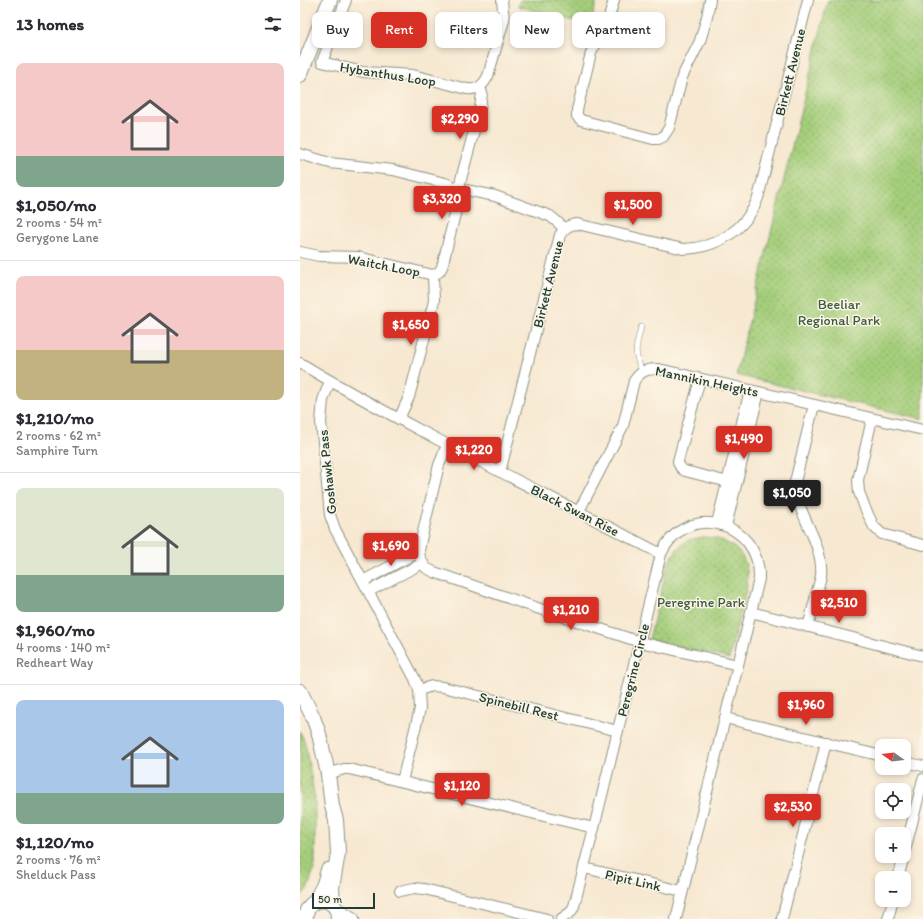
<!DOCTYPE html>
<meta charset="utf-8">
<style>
body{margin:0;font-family:Itim,sans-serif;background:#f2f2f3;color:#2b2b33;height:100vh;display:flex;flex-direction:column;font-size:15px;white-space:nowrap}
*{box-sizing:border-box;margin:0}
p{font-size:13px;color:#7c7c81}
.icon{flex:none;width:22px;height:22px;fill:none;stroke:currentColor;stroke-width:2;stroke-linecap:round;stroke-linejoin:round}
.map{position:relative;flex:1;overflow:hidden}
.details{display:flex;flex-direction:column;background:#fff;width:300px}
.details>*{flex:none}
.guide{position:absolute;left:12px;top:12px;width:380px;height:36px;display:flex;gap:8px}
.needle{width:26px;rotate:284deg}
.buttons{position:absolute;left:575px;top:739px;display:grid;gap:8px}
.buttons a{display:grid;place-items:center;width:36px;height:36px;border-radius:8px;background:#fff;box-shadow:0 2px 6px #0003;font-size:20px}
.scale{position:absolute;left:12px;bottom:10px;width:63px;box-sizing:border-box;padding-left:4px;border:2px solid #1f3d34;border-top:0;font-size:11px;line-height:14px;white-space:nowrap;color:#1f3d34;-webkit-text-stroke:3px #fcf5e5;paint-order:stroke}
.price{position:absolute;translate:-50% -34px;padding:0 9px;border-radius:4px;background:#d93025;color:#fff;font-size:13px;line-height:26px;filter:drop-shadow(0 1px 2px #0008)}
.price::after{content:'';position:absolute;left:50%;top:24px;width:12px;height:9px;margin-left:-6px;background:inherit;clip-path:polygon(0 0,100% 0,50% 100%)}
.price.on{background:#222;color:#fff}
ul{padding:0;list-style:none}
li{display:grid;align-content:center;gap:8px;height:212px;padding:0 16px}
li+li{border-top:1px solid #e1e1e2}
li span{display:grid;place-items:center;height:124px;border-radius:8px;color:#555}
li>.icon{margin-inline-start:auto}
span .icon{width:72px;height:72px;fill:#fffc;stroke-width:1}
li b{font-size:17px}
h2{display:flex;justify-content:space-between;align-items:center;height:48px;padding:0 16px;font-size:17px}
.tag{padding:0 14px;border-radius:8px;background:#fff;box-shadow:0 2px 6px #0003;font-size:14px;line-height:36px}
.tag.on{background:#d93025;color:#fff}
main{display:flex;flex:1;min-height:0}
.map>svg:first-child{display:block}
.park{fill:url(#park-dots);stroke:#628657}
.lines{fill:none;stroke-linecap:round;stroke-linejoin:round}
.lane-casing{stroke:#8b9282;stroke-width:6}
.street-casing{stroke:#8b9282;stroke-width:12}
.secondary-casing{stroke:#8b9282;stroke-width:16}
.lane{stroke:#fff;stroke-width:5}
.street{stroke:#fff;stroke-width:10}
.secondary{stroke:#fff;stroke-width:14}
.labels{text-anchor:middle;stroke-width:3;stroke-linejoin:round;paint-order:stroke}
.street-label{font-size:14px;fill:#1f3d34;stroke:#fcf5e5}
.park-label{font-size:14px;fill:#3a5a42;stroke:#fcf5e5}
</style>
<main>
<section class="details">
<h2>13 homes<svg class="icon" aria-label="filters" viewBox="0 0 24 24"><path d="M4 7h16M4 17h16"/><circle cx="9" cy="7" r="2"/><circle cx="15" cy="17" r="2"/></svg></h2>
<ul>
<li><span style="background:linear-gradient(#f6c9c9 75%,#7fa58c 0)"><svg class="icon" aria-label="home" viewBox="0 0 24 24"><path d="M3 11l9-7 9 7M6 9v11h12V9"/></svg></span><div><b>$1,050/mo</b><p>2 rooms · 54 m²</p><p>Gerygone Lane</p></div></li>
<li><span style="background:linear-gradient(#f6c9c9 60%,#c2b280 0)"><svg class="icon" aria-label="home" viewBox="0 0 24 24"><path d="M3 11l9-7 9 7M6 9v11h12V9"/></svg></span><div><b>$1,210/mo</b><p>2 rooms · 62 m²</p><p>Samphire Turn</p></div></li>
<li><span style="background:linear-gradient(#dfe7d0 70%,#7fa58c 0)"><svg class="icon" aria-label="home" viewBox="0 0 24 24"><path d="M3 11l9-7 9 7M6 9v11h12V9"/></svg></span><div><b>$1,960/mo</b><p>4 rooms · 140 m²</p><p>Redheart Way</p></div></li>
<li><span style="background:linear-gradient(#a9c7e8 75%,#7fa58c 0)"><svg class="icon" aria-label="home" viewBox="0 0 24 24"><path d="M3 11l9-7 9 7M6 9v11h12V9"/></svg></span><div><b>$1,120/mo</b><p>2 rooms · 76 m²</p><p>Shelduck Pass</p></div></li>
</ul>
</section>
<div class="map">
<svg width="623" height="919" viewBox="0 0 623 919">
<defs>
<pattern id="park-dots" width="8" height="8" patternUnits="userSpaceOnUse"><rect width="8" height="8" fill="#a4ce7a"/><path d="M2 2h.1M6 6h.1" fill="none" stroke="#85a865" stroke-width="1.8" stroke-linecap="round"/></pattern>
</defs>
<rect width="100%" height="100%" fill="#fcf5e5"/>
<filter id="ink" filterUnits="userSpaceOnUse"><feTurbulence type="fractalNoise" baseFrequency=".025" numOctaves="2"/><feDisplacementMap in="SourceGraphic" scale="8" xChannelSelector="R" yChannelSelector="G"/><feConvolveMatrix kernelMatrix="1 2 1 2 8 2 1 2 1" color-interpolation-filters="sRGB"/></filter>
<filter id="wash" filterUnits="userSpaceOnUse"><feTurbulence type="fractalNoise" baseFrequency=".012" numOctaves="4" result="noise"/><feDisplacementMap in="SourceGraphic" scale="16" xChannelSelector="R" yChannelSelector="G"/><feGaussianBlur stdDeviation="0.9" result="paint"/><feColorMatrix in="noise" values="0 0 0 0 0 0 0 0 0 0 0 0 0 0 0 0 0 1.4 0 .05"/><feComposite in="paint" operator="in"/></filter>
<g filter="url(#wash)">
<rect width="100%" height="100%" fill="#f7e8d1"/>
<!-- park -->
<g class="park">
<path d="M220 0H297L290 25 218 6Z"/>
<path d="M528 0H623V419L436 375Z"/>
<path d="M403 537C423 537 445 549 447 571 449 585 444 598 441 611 437 627 433 643 429 659L349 639 368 564 377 549 388 540Z"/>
<path d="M0 731 5 743 15 799V865L8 888 0 897Z"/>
</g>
</g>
<g filter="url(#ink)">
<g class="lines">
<defs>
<path id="lane" d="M341 327C336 347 333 352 342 371"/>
<g id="street">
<path d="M46 0 22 62 63 72 113 75 167 89C178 90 183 86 188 76L204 20 202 0"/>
<path d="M314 0 308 21 291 53 277 110V116L281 120 353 139H358L363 137 369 128 382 77 400 41 407 17 410 0"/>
<path d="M0 154 30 163 93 170 145 183 150 185 154 193 156 201V210L142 267 139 272 133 275 58 257 19 256 0 252"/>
<path d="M154 193 166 190 195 196 250 216 255 220 264 228"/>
<path d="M154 193 160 183 180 108 182 93 180 88"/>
<path d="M0 363C117 433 241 491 361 554"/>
<path d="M400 379 378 461C379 467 381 469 385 471L436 484"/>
<path d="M30 381 23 400 21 422 30 515 35 529 115 679 119 690 120 709 102 781"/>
<path d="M99 419 109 397 134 301 133 275"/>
<path d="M572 419 558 480 559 492 565 508 574 527 582 534 623 545"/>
<path d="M147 445 139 465 121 540 119 551 120 558 126 568 134 572 237 608 340 642 438 665"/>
<path d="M200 472 260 235C265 227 269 225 277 224L383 249C417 248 446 230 458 198L508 0"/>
<path d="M279 511 323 426 334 381C341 370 348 369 359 369L623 430"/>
<path d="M417 523 450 390"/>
<path d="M426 526 459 392"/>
<path d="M63 581 119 551"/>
<path d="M69 591 123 563"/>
<path d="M451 612 623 656"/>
<path d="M508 627 521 576C524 544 499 517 494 486L514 405"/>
<path d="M119 690 132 686 143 687 318 731"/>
<path d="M425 718 582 756"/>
<path d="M604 762 623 766"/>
<path d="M28 774 44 769H49L294 828"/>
<path d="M604 855 623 779"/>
<path d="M284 868 382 891"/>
<path d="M598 878 604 856"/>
<path d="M100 891 114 888 124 889 247 919"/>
<path d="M261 919 271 912 274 906 294 828 361 554C385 501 461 520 459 579L376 919"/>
<path d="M482 919 526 742"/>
<path d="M588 919 593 900"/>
</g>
<g id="secondary">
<path d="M0 75 30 0"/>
<path d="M0 691 13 717 19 734 28 774 32 806 36 820 38 853 32 888 33 904"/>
<path d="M15 902 24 884 28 870"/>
<path d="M37 910 52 919"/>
<path d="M6 919C4 895 39 894 38 919"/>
</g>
</defs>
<!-- lane casing -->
<use href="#lane" class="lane-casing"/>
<!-- street casing -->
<use href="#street" class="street-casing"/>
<!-- secondary casing -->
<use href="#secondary" class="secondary-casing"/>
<!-- lane -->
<use href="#lane" class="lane"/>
<!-- street -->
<use href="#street" class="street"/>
<!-- secondary -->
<use href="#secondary" class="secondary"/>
</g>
</g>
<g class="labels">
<!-- street labels -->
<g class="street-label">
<text transform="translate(490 72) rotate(-76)" y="5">Birkett Avenue</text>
<text transform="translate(88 74) rotate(9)" y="5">Hybanthus Loop</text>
<text transform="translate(84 265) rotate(11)" y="5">Waitch Loop</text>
<text transform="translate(248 284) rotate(-76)" y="5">Birkett Avenue</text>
<text transform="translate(407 381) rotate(12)" y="5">Mannikin Heights</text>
<text transform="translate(27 472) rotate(-96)" y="5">Goshawk Pass</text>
<text transform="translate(275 510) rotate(27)" y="5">Black Swan Rise</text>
<text transform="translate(333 670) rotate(-76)" y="5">Peregrine Circle</text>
<text transform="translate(219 706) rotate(14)" y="5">Spinebill Rest</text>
<text transform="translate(333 880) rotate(13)" y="5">Pipit Link</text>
</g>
<!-- park labels -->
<g class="park-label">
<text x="539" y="309">Beeliar<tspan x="539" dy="16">Regional Park</tspan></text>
<text x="401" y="607">Peregrine Park</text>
</g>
</g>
</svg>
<div class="buttons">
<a><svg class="needle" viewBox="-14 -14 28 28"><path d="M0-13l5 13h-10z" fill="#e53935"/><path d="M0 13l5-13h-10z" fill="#7c7c81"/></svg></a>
<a><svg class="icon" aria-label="locate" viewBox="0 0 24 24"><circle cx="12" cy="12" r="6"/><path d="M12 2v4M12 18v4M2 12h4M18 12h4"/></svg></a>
<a>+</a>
<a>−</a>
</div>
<div class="scale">50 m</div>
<b class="price" style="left:160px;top:140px">$2,290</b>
<b class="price" style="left:142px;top:220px">$3,320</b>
<b class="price" style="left:333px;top:226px">$1,500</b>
<b class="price" style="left:111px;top:346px">$1,650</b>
<b class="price" style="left:444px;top:460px">$1,490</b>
<b class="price" style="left:174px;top:471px">$1,220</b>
<b class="price on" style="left:492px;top:514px">$1,050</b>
<b class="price" style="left:91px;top:567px">$1,690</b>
<b class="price" style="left:539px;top:624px">$2,510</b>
<b class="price" style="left:271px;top:631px">$1,210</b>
<b class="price" style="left:506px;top:726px">$1,960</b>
<b class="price" style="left:162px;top:807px">$1,120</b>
<b class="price" style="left:493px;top:828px">$2,530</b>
<div class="guide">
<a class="tag">Buy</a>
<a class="tag on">Rent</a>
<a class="tag">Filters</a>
<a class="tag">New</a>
<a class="tag">Apartment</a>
</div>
</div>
</main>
